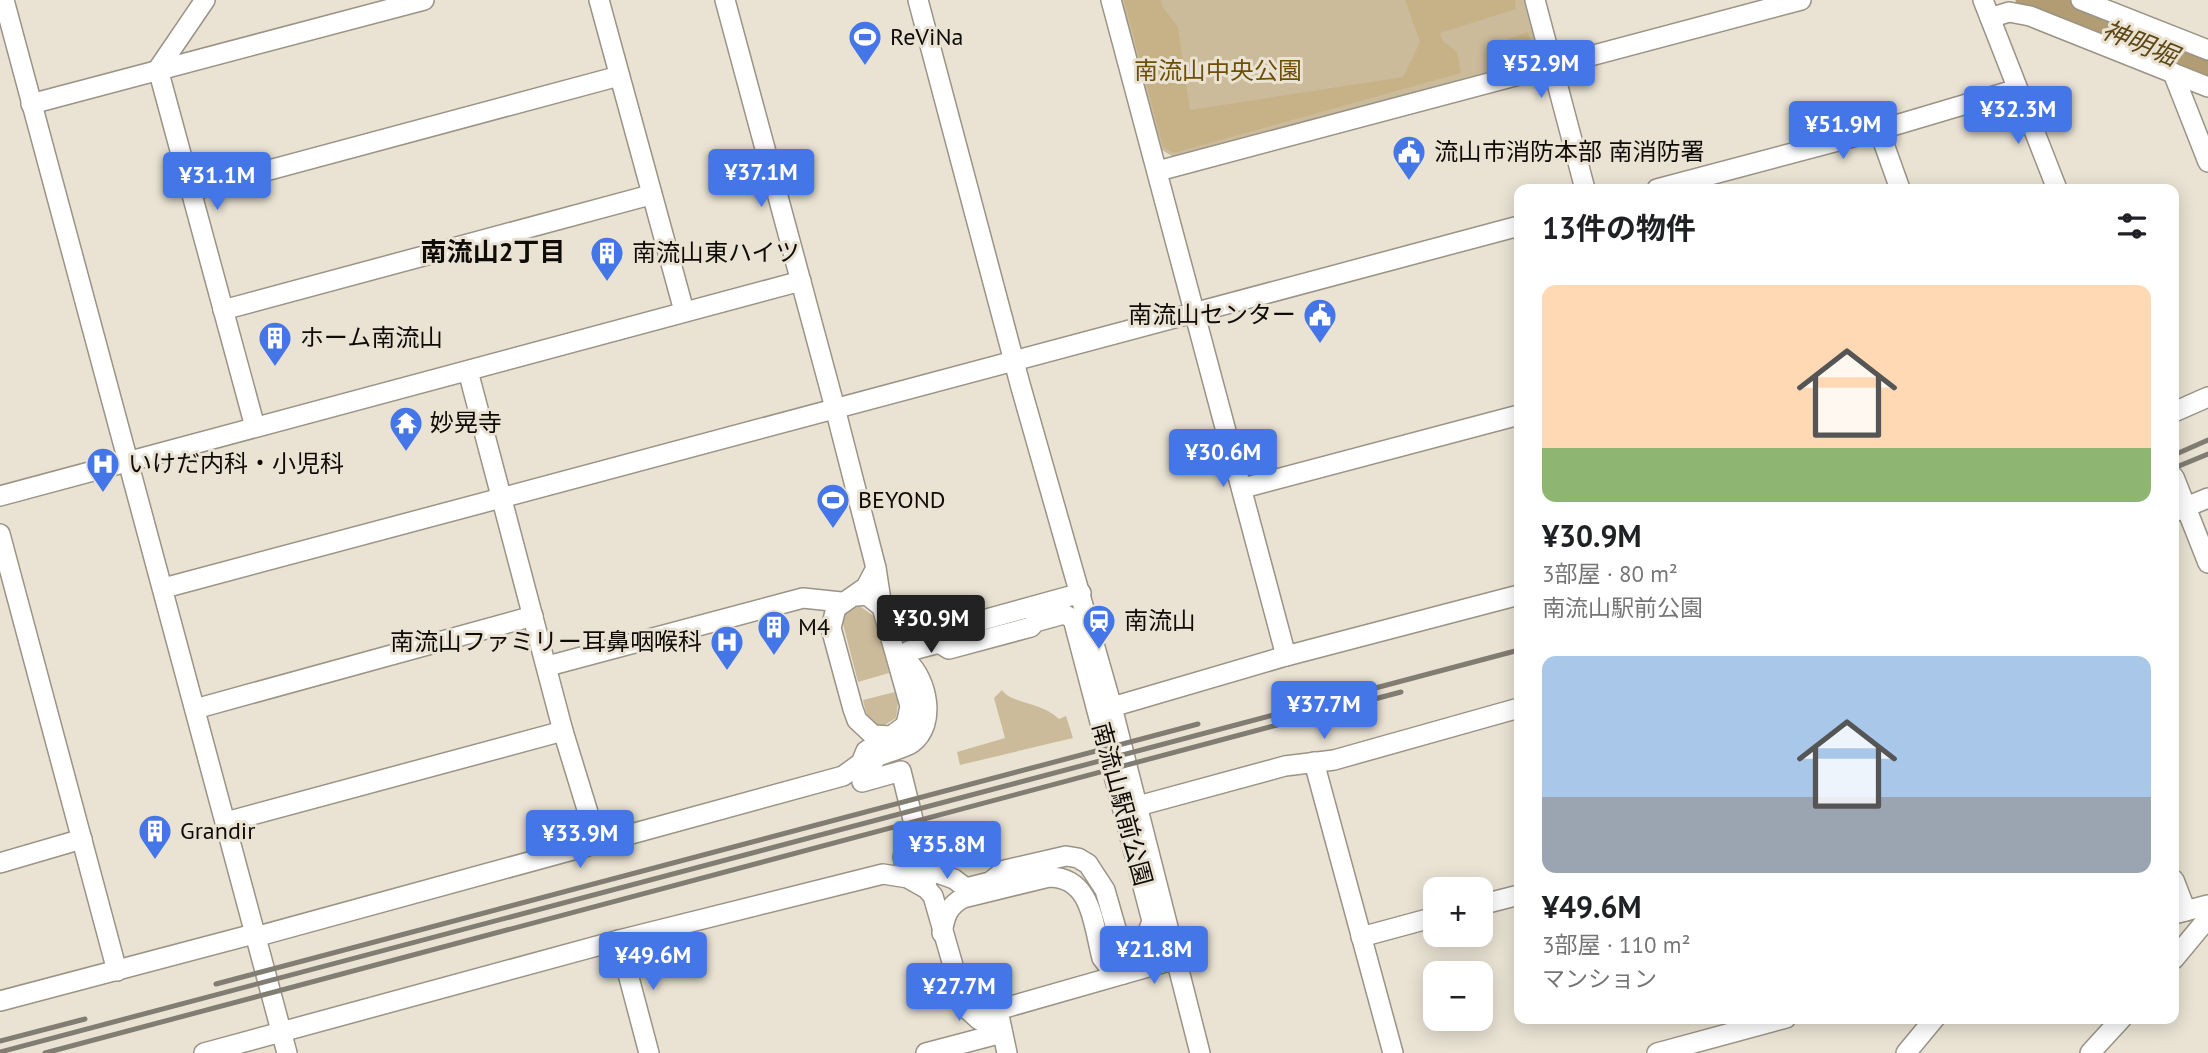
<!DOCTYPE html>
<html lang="ja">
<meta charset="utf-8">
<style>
body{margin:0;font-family:"PT Sans","Noto Sans JP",sans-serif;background:#f6f6f6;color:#202124;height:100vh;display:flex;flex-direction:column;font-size:26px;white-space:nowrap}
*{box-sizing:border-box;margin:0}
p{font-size:23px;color:#757577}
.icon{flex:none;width:38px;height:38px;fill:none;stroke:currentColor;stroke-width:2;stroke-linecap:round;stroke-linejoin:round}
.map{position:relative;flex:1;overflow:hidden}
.panel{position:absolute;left:1514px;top:184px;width:665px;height:840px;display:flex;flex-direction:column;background:#fff;border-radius:14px;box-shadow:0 4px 18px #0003}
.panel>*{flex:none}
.controls{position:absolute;left:1423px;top:877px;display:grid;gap:14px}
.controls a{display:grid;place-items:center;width:70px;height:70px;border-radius:14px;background:#fff;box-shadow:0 4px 18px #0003;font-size:35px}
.price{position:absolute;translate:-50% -60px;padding:0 16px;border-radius:7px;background:#4476e7;color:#fff;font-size:23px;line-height:46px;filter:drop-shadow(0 2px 4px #0008)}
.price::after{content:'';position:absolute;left:50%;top:42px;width:21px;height:16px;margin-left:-10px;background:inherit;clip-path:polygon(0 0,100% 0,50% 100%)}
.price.selected{background:#222;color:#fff}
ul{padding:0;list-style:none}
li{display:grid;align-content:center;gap:14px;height:371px;padding:0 28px}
li span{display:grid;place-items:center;height:217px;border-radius:14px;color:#555}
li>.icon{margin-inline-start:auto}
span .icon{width:126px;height:126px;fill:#fffc;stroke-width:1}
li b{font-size:30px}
h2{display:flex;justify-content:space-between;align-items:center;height:84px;padding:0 28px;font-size:30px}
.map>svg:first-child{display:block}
.green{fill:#ccbb9a}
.forest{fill:#c7b288}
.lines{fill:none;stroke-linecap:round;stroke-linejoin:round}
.river{stroke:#b19c74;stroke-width:35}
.minor-casing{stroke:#9a9386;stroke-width:22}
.minor{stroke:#fff;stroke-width:19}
.rail{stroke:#827d73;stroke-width:5}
.labels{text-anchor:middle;stroke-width:6;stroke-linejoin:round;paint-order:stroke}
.poi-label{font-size:24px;fill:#0f0c08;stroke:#eae3d4;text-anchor:start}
.park-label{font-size:24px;fill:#6d5005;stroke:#eae3d4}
.street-label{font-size:24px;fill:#0f0c08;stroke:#eae3d4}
.water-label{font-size:26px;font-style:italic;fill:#5e4816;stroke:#eae3d4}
.neighbourhood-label{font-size:26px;font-weight:bold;fill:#0f0c08;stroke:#eae3d4}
</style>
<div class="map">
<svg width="2208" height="1053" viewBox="0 0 2208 1053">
<rect width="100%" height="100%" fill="#eae3d4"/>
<!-- green -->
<g class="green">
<path d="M1121 0H1525L1538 49 1531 61 1175 158 1162 150Z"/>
<path d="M858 605 875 617 889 673 858 682 842 620 845 611Z"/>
<path d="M1002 690C1011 704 1042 702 1059 719L1066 716 1073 738 960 765 957 752 1005 738 994 698Z"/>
<path d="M895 692 898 703 896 718 883 726C868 725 866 713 863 700Z"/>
</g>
<!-- forest -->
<g class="forest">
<path d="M1124 0H1161L1162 6 1178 27 1190 110 1403 77 1420 42 1405 0H1515L1516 9 1440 33 1443 41 1457 52 1461 73 1174 153 1163 147Z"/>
<path d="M1528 32 1535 50 1529 58 1516 63 1508 39Z"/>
</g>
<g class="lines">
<!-- river -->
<path class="river" d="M2033 0 2208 70"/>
<defs>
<g id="minor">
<path d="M4 0 287 1053"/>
<path d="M205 0 158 69 255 427"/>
<path d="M599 0 684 311"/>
<path d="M725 0 835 408 876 568 882 607"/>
<path d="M918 0 1020 384 1112 707 1200 1053"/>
<path d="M1111 0 1286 656"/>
<path d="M1535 0 1585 189"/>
<path d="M1983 0 2057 189"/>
<path d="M2081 0 2208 50"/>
<path d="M1990 18 2009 12 2030 16 2208 87"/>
<path d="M2173 73 2208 162"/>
<path d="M31 104 424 0"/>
<path d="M1879 130 1900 189"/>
<path d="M1158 171 1801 0"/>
<path d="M1657 189 1879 130 2017 89"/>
<path d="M191 191 619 76"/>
<path d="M223 310 650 195"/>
<path d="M468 371 563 731 598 845"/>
<path d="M2174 412 2208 397"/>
<path d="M2174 477 2208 563"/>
<path d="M1243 488 1519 415"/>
<path d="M0 496 801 281"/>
<path d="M2174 512 2208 498"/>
<path d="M0 534 117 971"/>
<path d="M164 588 1519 226"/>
<path d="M857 596 867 595 882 607 910 706 906 725 891 736 873 735 857 720 853 709 831 628 836 608 866 587 876 568"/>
<path d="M1064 614 1073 619 1152 921 1143 945 1128 950 1117 948V932L1105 890 1088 864 1078 858 1066 856 1005 870 990 882 966 888 954 879 904 861 903 857 921 852 901 771 862 782C868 776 873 760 876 758 881 753 904 749 912 743 937 724 927 680 908 662L909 651 939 643 949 649 1031 627 1035 622Z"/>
<path d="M921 637 1081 593"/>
<path d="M548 666 803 598 841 602"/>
<path d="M1112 707 1286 656 1519 595"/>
<path d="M195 709 533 616"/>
<path d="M1314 762 1393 1053"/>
<path d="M1138 806 1285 766 1334 760 1519 708"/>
<path d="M226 822 563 731"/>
<path d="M0 863 82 839"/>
<path d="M911 880 927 889 933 896 965 1007 978 1019 1002 1033"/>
<path d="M2174 880 2186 911"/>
<path d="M1480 905 1519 895"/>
<path d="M2174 914 2208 905"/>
<path d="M942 933C945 916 948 906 963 898L1049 877C1092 877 1093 924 1102 958L1109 967 1123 974"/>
<path d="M255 937 843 776 861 763 866 751 891 736"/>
<path d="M1361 937 1435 917"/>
<path d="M619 940 649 1053"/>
<path d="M2174 959 2208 918"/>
<path d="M958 987C974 1004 985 1009 1008 1007L1176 959"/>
<path d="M0 1001 254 934"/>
<path d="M1000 1020 1007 1053"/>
<path d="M204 1053 619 940 883 874 927 881"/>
<path d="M926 1053 1002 1033"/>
<path d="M1657 1053 1786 1018"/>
<path d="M1906 1053 1935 1018"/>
<path d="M2090 1053 2122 1018"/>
</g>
</defs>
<!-- minor casing -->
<use href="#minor" class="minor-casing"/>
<!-- minor -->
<use href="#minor" class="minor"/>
<!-- rail -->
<g class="rail">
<path d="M2174 455 2208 440"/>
<path d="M2174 468 2208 454"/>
<path d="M216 984 1198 724"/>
<path d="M0 1041 85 1019"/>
<path d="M0 1052 1519 650"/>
<path d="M45 1053 1401 692"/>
</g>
</g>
<!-- icons -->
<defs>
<symbol id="stadium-pin" viewBox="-11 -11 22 30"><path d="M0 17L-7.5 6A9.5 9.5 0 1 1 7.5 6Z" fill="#4476e7" stroke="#eae3d4"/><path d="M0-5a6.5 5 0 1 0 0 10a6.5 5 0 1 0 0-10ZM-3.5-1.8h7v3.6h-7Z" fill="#fff"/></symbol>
<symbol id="civic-pin" viewBox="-11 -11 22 30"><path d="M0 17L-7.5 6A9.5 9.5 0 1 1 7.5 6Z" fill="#4476e7" stroke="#eae3d4"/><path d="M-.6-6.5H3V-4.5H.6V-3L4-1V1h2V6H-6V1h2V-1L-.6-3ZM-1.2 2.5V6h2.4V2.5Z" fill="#fff"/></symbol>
<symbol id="building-pin" viewBox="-11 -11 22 30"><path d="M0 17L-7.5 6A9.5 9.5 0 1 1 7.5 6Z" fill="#4476e7" stroke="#eae3d4"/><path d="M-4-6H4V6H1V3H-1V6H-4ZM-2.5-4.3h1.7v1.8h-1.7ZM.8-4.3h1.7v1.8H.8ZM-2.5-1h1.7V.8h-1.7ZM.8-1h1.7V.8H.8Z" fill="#fff"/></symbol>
<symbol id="temple-pin" viewBox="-11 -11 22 30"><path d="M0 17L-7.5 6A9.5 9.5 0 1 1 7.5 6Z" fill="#4476e7" stroke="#eae3d4"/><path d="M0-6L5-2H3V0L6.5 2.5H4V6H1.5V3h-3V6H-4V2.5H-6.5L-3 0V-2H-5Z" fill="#fff"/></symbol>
<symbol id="hospital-pin" viewBox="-11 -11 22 30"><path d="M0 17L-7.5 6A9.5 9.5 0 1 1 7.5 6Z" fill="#4476e7" stroke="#eae3d4"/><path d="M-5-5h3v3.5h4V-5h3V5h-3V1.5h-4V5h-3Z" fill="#fff"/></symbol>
<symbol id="station-pin" viewBox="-11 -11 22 30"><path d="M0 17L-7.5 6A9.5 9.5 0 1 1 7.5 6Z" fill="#4476e7" stroke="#eae3d4"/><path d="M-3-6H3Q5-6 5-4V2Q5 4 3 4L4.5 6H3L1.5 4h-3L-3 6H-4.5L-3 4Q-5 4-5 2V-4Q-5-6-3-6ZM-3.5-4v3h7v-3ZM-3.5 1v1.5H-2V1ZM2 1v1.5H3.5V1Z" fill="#fff"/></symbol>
</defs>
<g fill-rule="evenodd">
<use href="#stadium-pin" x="846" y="18" width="38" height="52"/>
<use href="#civic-pin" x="1390" y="133" width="38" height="52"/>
<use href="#building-pin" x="588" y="234" width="38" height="52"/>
<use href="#civic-pin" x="1301" y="296" width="38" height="52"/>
<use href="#building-pin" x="256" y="319" width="38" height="52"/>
<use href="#temple-pin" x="387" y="404" width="38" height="52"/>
<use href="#hospital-pin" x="84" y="445" width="38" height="52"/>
<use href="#stadium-pin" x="814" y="481" width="38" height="52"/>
<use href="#station-pin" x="1080" y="602" width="38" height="52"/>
<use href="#building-pin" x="755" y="608" width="38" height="52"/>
<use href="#hospital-pin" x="708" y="623" width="38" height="52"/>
<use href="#building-pin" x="136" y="812" width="38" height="52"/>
</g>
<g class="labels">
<!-- poi labels -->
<g class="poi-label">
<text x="890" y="45">ReViNa</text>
<text x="1434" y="160">流山市消防本部 南消防署</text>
<text x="632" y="261">南流山東ハイツ</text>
<text x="1296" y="323" text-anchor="end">南流山センター</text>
<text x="300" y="346">ホーム南流山</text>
<text x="430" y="431">妙晃寺</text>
<text x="128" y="472">いけだ内科・小児科</text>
<text x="858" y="508">BEYOND</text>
<text x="1124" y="629">南流山</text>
<text x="798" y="635">M4</text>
<text x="702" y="650" text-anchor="end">南流山ファミリー耳鼻咽喉科</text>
<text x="180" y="839">Grandir</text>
</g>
<!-- park labels -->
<g class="park-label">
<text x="1218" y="79">南流山中央公園</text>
</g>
<!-- street labels -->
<g class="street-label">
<text transform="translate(1122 804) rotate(75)" y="8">南流山駅前公園</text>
</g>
<!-- water labels -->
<g class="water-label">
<text transform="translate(2140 43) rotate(22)" y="9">神明堀</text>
</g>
<!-- neighbourhood labels -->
<g class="neighbourhood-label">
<text x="493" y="261">南流山2丁目</text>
</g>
</g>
</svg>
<div class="controls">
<a>+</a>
<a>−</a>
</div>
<b class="price" style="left:1541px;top:100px">¥52.9M</b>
<b class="price" style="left:2018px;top:146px">¥32.3M</b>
<b class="price" style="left:1843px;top:161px">¥51.9M</b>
<b class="price" style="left:761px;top:209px">¥37.1M</b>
<b class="price" style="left:217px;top:212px">¥31.1M</b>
<b class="price" style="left:1223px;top:489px">¥30.6M</b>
<b class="price selected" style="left:931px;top:655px">¥30.9M</b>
<b class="price" style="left:1324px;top:741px">¥37.7M</b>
<b class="price" style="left:580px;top:870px">¥33.9M</b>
<b class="price" style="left:947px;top:881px">¥35.8M</b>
<b class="price" style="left:1154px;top:986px">¥21.8M</b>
<b class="price" style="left:653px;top:992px">¥49.6M</b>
<b class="price" style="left:959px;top:1023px">¥27.7M</b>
<section class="panel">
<h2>13件の物件<svg class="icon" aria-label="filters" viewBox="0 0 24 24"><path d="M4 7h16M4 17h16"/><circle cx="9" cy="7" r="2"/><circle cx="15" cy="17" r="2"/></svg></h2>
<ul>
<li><span style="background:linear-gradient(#ffd9b3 75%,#8fb573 0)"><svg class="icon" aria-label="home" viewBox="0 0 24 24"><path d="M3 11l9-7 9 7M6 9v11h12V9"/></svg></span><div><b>¥30.9M</b><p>3部屋 · 80 m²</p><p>南流山駅前公園</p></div></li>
<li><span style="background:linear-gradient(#a9c7e8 65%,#9aa5b1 0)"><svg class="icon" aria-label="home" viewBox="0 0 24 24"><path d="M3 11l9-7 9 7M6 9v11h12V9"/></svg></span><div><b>¥49.6M</b><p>3部屋 · 110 m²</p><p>マンション</p></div></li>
</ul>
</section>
</div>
